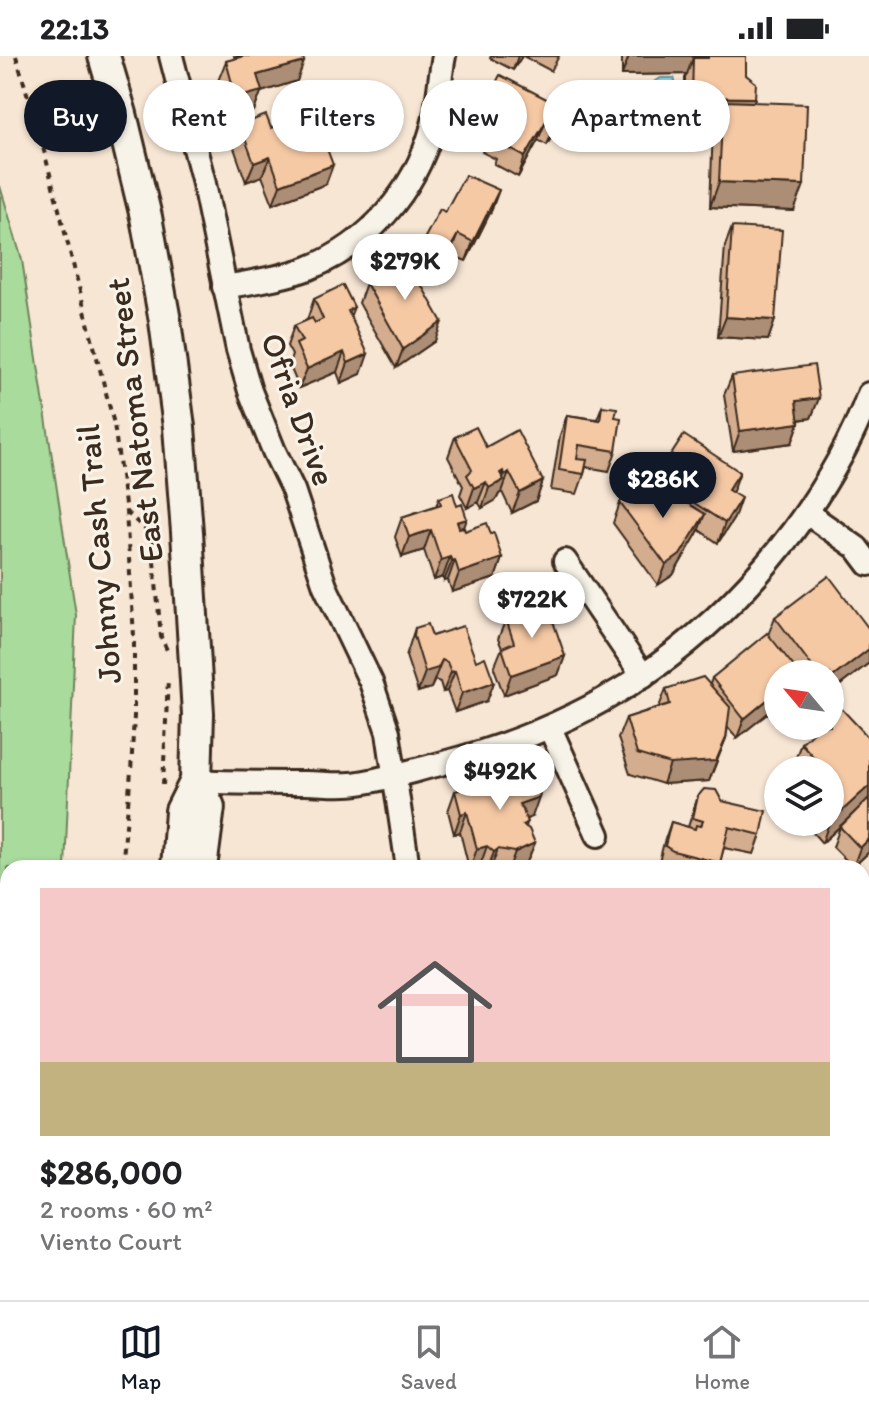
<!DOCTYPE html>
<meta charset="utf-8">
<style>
body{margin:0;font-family:Itim,sans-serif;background:#f6f6f6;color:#202124;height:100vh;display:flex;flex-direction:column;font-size:30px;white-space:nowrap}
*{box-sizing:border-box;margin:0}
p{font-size:26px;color:#757577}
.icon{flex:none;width:44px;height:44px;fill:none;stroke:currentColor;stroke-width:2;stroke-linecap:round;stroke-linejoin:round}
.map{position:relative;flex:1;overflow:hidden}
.side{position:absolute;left:0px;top:804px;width:870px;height:440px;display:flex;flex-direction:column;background:#fff;border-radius:24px 24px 0 0;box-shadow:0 2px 6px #0004}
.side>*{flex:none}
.hud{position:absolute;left:24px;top:24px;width:822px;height:72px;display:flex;gap:16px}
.needle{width:52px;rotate:299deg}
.fabs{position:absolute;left:764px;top:604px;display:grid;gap:16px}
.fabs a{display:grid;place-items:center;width:80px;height:80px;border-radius:50%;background:#fff;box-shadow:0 2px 6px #0004;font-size:40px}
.price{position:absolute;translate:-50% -68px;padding:0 18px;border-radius:28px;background:#fff;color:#222;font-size:26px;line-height:52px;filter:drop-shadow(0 2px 4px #0008)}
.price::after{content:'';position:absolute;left:50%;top:48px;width:24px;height:18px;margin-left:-12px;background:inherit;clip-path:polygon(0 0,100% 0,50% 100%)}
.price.selected{background:#111827;color:#fff}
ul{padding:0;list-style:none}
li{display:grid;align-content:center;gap:16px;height:424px;padding:0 40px}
li span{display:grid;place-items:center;height:248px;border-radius:0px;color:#555}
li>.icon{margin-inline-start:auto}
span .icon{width:144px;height:144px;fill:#fffc;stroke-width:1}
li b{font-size:34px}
.chip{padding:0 28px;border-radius:36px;background:#fff;box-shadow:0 2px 6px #0004;font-size:28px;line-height:72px}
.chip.selected{background:#111827;color:#fff}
.status{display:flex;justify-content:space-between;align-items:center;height:56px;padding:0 40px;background:#fff;direction:ltr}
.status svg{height:22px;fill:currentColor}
.menu{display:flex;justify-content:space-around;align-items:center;height:112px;border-top:2px solid #e0e0e0;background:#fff;font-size:22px;color:#757577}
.menu a{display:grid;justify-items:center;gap:4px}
.menu .selected{color:#111827}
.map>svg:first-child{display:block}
.green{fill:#a9db9d;stroke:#72825e;stroke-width:2}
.water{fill:#8bd9e9;stroke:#6b9398;stroke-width:2}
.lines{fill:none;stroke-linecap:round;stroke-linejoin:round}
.minor-casing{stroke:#3b2a1e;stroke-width:28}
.secondary-casing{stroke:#3b2a1e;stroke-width:36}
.path{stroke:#3b2a1e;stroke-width:4;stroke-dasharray:6 6;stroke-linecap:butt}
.minor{stroke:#f7f3e8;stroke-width:22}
.secondary{stroke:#f7f3e8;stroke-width:30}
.wall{fill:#d4ad8e;stroke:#3b2a1e;stroke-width:2}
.shaded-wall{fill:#ac8d74;stroke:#3b2a1e;stroke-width:2}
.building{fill:#f6c9a5;stroke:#3b2a1e;stroke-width:2}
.labels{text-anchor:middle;stroke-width:6;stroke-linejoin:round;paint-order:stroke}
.street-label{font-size:34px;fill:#3b2a1e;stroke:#f7f3e8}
</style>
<div class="status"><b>22:13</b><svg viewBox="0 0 49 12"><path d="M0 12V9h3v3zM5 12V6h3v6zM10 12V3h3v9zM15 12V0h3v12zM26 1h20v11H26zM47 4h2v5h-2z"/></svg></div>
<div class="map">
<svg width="869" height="1244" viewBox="0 0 869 1244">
<rect width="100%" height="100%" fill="#f7e6d4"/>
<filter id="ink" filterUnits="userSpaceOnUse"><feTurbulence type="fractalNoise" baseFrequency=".0125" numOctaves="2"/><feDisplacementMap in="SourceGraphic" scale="16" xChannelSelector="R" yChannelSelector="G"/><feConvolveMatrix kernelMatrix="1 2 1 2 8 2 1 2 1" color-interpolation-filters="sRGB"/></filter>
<g filter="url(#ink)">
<!-- green -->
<path class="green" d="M0 130 22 204 76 559 65 812H8V1236H50V1244H0Z"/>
<!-- water -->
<path class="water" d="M661 22H674L675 25V36L669 40H664L656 51C650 53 645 55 640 48L641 39 651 33 655 25Z"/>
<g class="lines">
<defs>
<g id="minor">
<path d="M171 0 203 123 238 294 250 335 274 395 293 434 325 530 371 626 388 676 408 812"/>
<path d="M224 231C252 226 282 222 309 212 369 188 414 136 432 73 439 49 439 24 444 0"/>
<path d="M807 457 857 492 869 508"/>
<path d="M565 505 643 620"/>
<path d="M550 672 598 779"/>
<path d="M196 725C232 727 268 727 305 727 322 727 342 730 359 727 385 723 411 715 436 709 586 671 700 599 793 475 824 433 851 387 869 338"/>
<path d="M862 885 869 886"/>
</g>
<g id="secondary">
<path d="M104 0 121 58 146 161 165 265 179 371 187 476 198 658 196 725 181 755 177 812"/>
<path d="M196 725 209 751 201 812"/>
<path d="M159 1244 160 1236"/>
</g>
</defs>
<!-- minor casing -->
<use href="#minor" class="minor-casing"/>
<!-- secondary casing -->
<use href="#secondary" class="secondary-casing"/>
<!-- path -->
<g class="path">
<path d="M16 0 43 91 114 368 126 456 134 580V660L131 716 122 812"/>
<path d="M126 456 145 473 152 483 161 581 167 594"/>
<path d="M163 729 168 622"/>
<path d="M106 1244V1236"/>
</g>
<!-- minor -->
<use href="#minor" class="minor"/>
<!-- secondary -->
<use href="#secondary" class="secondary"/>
</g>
<!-- wall -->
<g class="wall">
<path d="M234 0H303L297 25 261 36 254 55 229 62 218 25 226 5 235 3Z"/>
<path d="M491 0H522L513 14 490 2Z"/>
<path d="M523 0H559L551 15Z"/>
<path d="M622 0H746V19L755 42 754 46 794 155 710 151 713 71 717 61H685V22L687 18 622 19Z"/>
<path d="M487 44 564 52 557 71 547 89 538 84 518 121 494 108 496 103 482 96 493 70 480 64Z"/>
<path d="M240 69 271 72 326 128 273 148 262 120 246 126 233 89Z"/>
<path d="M492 153 466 205 450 198 439 219 418 209 424 220 421 228 435 285 396 312 359 247 366 227 416 204 422 187 445 156Z"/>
<path d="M732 171 775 264 768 284 718 281 725 190Z"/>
<path d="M314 243 354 251 350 261 361 318 341 327 337 316 299 332 289 308 292 299 287 290 294 270 307 264Z"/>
<path d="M732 320 819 342 811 362 799 364V367L792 387 733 395 724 339Z"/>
<path d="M602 350 616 395 609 415 586 411 584 418 577 438 551 434 560 379 567 359 597 363Z"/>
<path d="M455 381 486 391 543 425 536 445 512 457 502 436 499 438 496 444 482 452 478 446 467 452 460 439 463 430 448 401Z"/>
<path d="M656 422 732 437 734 462 718 487 699 474 673 519 658 529 613 467 620 447 645 436 654 427Z"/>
<path d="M439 442 464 472 465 475 491 478 502 502 495 522 452 536 448 524 444 525 443 521 434 524 424 494 402 501 395 481 402 461 436 450Z"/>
<path d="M775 561 869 573V607L830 637V618H778V649L737 682 728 671 726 682 709 725 663 728 630 718 618 682 626 662 659 651 666 633 710 628 712 622 768 579Z"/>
<path d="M506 563 565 600 558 619 504 639 494 612 502 592 498 583Z"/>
<path d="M415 572 476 605 494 626 487 645 455 656 447 635 443 636 440 626 435 624 431 632 418 636 406 600Z"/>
<path d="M869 682V796L853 811 833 791 840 771 854 758 822 787 806 769 807 766H830V714H800L794 707 801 687Z"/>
<path d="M455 735 532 761 526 763 527 767 526 771 527 806 516 812H482L480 810 469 812 460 776 454 778 448 755Z"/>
<path d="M698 740 722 745 761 779 754 798 724 792 718 812H661L658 810 664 786 671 766 688 771Z"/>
</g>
<!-- shaded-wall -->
<g class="shaded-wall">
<path d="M518 0H522L513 14Z"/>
<path d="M629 0H707L701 18 693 2 687 18 622 19Z"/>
<path d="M304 6 297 25 261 36 254 55 229 62 236 42 257 19Z"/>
<path d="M692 41 755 42 748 62 723 45 717 61H685Z"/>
<path d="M564 52 557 71 547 89 555 69Z"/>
<path d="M546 65 538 84 518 121 525 101Z"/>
<path d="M270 101 262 120 246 126 254 107Z"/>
<path d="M333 109 326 128 273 148 280 129Z"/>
<path d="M719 126 804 129 794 155 710 151Z"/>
<path d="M499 134 492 153 466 205 473 186Z"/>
<path d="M458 178 450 198 439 219 446 200Z"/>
<path d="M726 261 775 264 768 284 718 281Z"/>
<path d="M442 266 435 285 396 312 403 293Z"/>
<path d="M344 296 337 316 299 332 307 313Z"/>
<path d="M368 298 361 318 341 327 348 307Z"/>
<path d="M819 342 811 362 789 365 796 345Z"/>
<path d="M799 367 792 387 733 395 740 375Z"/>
<path d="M503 415 499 427 502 425 504 419 509 416 502 436 499 438 496 444 482 452 489 432 500 417Z"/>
<path d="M740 416 733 435 721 454 728 434Z"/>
<path d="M543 425 536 445 512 457 520 437Z"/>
<path d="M486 426 478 446 467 452 474 432Z"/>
<path d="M741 442 734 462 718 487 725 467Z"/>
<path d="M705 458 697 478 673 519 658 529 666 509Z"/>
<path d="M467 463 460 483 457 466Z"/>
<path d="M431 474 424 494 402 501 409 481Z"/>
<path d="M450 501 443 521 434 524 441 504Z"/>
<path d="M502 502 495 522 452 536 459 517Z"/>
<path d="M455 504 448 524 444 525 452 505Z"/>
<path d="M869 593V607L830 637V623Z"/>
<path d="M565 600 558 619 504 639 511 619Z"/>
<path d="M442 604 431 632 418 636 425 616Z"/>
<path d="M455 615 447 635 443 636 451 616Z"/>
<path d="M494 626 487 645 455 656 462 637Z"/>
<path d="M778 635V649L737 682 744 663Z"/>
<path d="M726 682 709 725 663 728 670 708Z"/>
<path d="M869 730V743L822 787 829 767Z"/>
<path d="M539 741 532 761 512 768 519 748Z"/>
<path d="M467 756 460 776 454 778 461 758Z"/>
<path d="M869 783V796L853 811 860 792Z"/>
<path d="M535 787 527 806 516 812H509L515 796Z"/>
<path d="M487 790 480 810 470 812 477 793Z"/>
<path d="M498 793 491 812H488L494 796Z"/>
</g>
<!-- building -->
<g class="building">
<path d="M244 0H303L304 6 257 19 262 35 236 42 226 5Z"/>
<path d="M708 0H746V19L756 27 755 42 692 41 693 2H708Z"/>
<path d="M500 19 564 52 555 69 546 65 525 101 501 88 504 84 489 76 498 59 503 60 506 54 487 44Z"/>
<path d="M723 45 807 48 804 129 719 126Z"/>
<path d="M313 56 333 109 280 129 270 101 254 107 240 69 266 59 271 72Z"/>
<path d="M465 119 499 134 473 186 458 178 446 200 422 187 440 153 445 156Z"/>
<path d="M732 171 782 174 775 264 726 261Z"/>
<path d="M412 199 424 220 418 223 442 266 403 293 366 227Z"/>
<path d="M343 229 354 251 348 255 368 298 348 307 344 296 307 313 296 288 302 285 294 270 312 262 315 267 323 263 314 243Z"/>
<path d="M814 309 819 342 796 345 799 367 740 375 732 320Z"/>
<path d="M602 350 617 352 615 361 621 362 616 395 579 389 577 403 587 404 584 418 559 414 567 359 600 364Z"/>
<path d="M476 371 486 391 517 374 543 425 520 437 509 416 504 419 503 415 500 417 504 424 489 432 486 426 474 432 467 419 472 414 455 381Z"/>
<path d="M684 379 740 416 728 434 741 442 725 467 656 422Z"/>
<path d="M651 425 705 458 680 499 666 509 620 447 625 437 635 439 640 432 645 436Z"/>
<path d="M453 437 457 450 462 448 467 463 457 466 459 472 463 471 465 475 487 467 491 478 494 477 502 502 459 517 455 504 452 505 450 501 441 504 431 474 409 481 402 461 441 448 439 442Z"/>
<path d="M829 520 869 573V593L830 623V618H818L775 561Z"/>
<path d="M547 548 565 600 511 619 502 592 514 587 506 563Z"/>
<path d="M428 568 432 580 463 570 476 605 485 601 494 626 462 637 455 615 451 616 447 606 442 604 438 612 425 616 414 580 415 572Z"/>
<path d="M767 577 799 617 778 618V635L744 663 712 622Z"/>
<path d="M703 621 730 651 726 682 716 705 670 708 637 698 626 662 670 648 666 633Z"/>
<path d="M840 651 869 682V730L829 767 830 734 837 727 830 719V714H825L801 687 819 670H830V660Z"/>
<path d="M531 716 537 722 540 737 539 741 519 748 523 754 527 767 523 769 529 773 535 787 515 796 498 793 494 796 487 790 477 793 467 756 461 758 455 735Z"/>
<path d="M704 733 716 734 722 745 766 755 761 779 729 771 720 807 673 795 665 790 671 766 695 773 696 769 701 770 703 765 693 762 698 740Z"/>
<path d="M869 742V783L860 792 840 771Z"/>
</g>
</g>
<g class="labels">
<!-- street labels -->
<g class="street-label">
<text transform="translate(299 353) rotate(70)" y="12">Ofria Drive</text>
<text transform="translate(134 364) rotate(-97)" y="12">East Natoma Street</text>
<text transform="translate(98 498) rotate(-95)" y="12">Johnny Cash Trail</text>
</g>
</g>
</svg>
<div class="fabs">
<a><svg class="needle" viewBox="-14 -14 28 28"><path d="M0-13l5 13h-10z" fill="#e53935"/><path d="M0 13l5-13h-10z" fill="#757577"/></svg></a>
<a><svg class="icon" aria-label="layers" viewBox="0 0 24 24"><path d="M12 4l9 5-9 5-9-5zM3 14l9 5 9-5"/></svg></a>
</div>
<b class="price" style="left:405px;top:246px">$279K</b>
<b class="price selected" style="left:663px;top:464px">$286K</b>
<b class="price" style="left:532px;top:584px">$722K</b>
<b class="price" style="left:500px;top:756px">$492K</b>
<div class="hud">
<a class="chip selected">Buy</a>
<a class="chip">Rent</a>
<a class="chip">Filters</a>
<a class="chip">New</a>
<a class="chip">Apartment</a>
</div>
<section class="side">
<ul>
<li><span style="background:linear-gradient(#f6c9c9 70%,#c2b280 0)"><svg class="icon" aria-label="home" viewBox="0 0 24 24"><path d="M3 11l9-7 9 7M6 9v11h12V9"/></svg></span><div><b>$286,000</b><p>2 rooms · 60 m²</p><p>Viento Court</p></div></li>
</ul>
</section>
</div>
<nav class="menu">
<a class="selected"><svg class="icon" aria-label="map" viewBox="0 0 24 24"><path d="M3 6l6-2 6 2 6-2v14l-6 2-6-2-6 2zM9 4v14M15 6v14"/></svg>Map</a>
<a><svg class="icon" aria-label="saved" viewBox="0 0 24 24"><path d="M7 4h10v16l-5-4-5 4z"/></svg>Saved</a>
<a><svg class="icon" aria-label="home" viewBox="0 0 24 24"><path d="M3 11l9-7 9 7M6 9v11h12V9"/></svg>Home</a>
</nav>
